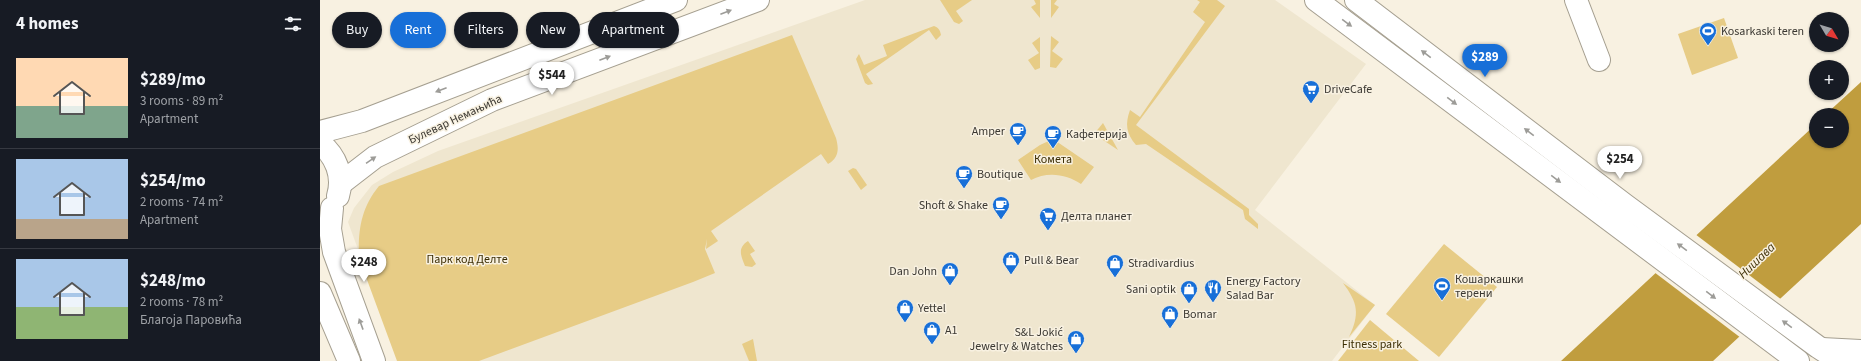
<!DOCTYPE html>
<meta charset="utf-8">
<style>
body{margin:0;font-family:"Source Sans 3",sans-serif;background:#242831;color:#f1f3f6;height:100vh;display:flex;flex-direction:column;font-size:15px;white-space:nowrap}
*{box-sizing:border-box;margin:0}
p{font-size:13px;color:#9ea1a6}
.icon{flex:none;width:22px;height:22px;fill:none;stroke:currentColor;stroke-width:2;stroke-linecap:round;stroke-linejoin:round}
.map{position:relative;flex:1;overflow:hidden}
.drawer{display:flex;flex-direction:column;background:#171b24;width:320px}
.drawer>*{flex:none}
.banner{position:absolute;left:12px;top:12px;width:380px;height:36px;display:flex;gap:8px}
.needle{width:26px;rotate:128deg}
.fabs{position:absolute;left:1489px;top:12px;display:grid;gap:8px}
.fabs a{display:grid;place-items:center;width:40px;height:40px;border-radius:50%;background:#171b24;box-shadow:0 1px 3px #0004;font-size:20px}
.price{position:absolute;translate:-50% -34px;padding:0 9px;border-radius:14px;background:#fff;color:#222;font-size:13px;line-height:26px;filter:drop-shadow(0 1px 2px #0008)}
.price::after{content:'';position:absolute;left:50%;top:24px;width:12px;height:9px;margin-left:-6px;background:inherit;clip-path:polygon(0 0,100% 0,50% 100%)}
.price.current{background:#176fd8;color:#fff}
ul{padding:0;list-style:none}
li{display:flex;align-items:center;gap:12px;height:100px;padding:0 16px}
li+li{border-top:1px solid #363941}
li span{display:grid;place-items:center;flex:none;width:112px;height:80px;border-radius:0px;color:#555}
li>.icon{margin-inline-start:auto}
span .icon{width:48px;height:48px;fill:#fffc;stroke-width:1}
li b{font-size:17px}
h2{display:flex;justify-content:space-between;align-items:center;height:48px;padding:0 16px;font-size:17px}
.chip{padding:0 14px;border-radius:18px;background:#171b24;box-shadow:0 1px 3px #0004;font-size:14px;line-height:36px}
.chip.current{background:#176fd8;color:#fff}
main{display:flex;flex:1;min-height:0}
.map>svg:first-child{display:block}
.built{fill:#efe6cf}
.green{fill:#e7cc86}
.water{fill:#c09d3e}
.pier{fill:#f8f1e1}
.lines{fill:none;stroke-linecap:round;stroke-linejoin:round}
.minor-casing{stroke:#a59f90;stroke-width:24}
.minor{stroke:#fff;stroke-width:22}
.oneway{fill:#9d9c98}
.labels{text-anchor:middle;stroke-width:3;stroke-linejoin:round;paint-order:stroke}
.poi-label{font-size:12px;fill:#3b3832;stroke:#f8f1e1;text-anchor:start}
.street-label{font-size:12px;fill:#3b3832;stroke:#f8f1e1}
.park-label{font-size:12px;fill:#3c2e04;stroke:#f8f1e1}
.water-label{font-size:13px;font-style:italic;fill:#43350c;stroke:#f8f1e1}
</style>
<main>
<section class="drawer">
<h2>4 homes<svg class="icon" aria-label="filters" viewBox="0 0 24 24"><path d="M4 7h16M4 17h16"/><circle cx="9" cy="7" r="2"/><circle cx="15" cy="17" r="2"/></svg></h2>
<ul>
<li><span style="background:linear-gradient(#ffd9b3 60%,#7fa58c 0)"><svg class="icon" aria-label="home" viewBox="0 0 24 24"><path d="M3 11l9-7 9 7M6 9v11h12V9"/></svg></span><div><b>$289/mo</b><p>3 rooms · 89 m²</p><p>Apartment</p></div></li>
<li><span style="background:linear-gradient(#a9c7e8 75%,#b9a48a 0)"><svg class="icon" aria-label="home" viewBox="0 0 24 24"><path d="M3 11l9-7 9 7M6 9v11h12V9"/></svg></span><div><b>$254/mo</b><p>2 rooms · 74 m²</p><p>Apartment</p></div></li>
<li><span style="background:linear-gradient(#a9c7e8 60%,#8fb573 0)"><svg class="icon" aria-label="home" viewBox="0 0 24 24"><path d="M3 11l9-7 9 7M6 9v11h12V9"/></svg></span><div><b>$248/mo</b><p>2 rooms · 78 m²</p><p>Благоја Паровића</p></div></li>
</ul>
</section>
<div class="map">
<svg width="1541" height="361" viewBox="0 0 1541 361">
<rect width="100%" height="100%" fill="#f8f1e1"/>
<!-- built -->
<path class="built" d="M545 0H955L1046 64 935 210 1055 305 1012 361H79L28 222 34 208 52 185 73 172 118 151Z"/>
<!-- green -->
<g class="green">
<path d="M620 0H652L636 11 643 21 639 24 634 22Z"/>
<path d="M714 0H720V18L711 7 716 4Z"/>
<path d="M731 0H737L734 4 739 7 731 18Z"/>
<path d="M877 0H897L905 6 816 125 929 209V215L938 224V229L925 219 923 210 826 144 816 145C806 133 805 124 810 110L820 117 885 22 873 12 880 2Z"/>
<path d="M1404 18 1418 58 1372 75 1358 34Z"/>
<path d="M614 26C619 28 620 30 621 35L616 40 609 30 546 74 553 84 548 85 545 83 536 59 539 54 544 65 567 56 563 45Z"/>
<path d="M472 35 516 138C519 149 519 158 508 164L501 154 391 231 398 241 386 249 387 239 385 249 395 273 373 282 159 361H77L39 258C38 230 41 208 59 186Z"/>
<path d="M731 36 739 42 732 51 743 59 736 68 730 67Z"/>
<path d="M720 37V68L715 70 708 60 719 53 712 43Z"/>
<path d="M783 123 798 150 774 134Z"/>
<path d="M733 139 774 167 761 184C747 174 727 171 711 180L698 160 720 145Z"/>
<path d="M533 168 536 169 547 185 541 190 528 171Z"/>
<path d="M428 241 435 251 430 254 436 264 432 267 425 266C421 256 417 248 428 241Z"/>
<path d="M1124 244 1177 287 1119 357 1066 314Z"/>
<path d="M1023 283 1055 305 1029 337C1040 314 1038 303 1023 283Z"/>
<path d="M1050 320 1099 361H1018Z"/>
<path d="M433 339 437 361H429L422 344Z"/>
</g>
<!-- water -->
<path class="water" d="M1541 82V224L1393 361H1241L1496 124V141H1522V115H1505Z"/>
<!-- pier -->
<path class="pier" d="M1375 234 1462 300 1421 338 1334 272Z"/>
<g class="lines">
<defs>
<g id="minor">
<path d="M996 0 1478 361"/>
<path d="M1036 0 1305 205 1498 347 1520 361"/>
<path d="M1256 0 1279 60"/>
<path d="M0 132 42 121 356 0"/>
<path d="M0 143C16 156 24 176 18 196"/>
<path d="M20 184 55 157 172 100 438 0"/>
<path d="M12 208 10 229 14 252 54 361"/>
<path d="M0 293 29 361"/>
<path d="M1502 349 1541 351"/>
</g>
</defs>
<!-- minor casing -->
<use href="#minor" class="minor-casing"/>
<!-- minor -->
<use href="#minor" class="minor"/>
</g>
<!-- one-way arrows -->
<defs><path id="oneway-solid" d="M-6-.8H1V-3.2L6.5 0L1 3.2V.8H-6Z"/></defs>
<g class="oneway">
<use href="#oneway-solid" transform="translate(406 12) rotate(-21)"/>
<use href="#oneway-solid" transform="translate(1027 23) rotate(36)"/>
<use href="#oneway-solid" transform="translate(1106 54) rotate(-143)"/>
<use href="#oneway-solid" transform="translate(285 58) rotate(-21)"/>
<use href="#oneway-solid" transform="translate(121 90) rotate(159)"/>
<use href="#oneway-solid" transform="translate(1132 101) rotate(37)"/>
<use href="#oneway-solid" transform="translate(1209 132) rotate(-143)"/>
<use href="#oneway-solid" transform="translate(51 160) rotate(-34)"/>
<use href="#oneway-solid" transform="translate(1236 179) rotate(37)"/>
<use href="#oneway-solid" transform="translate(1362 247) rotate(-144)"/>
<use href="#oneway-solid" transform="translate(1391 295) rotate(37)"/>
<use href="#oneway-solid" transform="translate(41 324) rotate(-110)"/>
<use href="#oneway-solid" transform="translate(1467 324) rotate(-144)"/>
</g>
<!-- icons -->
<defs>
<symbol id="stadium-pin" viewBox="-11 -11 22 30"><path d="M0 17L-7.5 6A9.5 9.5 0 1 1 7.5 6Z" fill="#176fd8" stroke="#f8f1e1"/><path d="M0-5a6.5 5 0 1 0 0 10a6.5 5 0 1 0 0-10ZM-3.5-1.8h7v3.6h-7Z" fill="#fff"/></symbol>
<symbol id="supermarket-pin" viewBox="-11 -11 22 30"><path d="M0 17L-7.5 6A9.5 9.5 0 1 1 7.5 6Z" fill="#176fd8" stroke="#f8f1e1"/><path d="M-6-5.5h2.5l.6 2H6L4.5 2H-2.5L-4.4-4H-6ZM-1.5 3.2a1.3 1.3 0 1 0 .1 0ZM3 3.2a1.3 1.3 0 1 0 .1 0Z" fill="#fff"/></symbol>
<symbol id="cafe-pin" viewBox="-11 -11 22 30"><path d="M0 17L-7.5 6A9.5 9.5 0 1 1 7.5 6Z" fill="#176fd8" stroke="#f8f1e1"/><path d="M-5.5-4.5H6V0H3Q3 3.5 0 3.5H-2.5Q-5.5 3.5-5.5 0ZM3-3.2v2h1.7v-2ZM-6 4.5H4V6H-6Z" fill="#fff"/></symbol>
<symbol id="shop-pin" viewBox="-11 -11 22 30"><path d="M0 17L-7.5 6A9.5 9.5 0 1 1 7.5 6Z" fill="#176fd8" stroke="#f8f1e1"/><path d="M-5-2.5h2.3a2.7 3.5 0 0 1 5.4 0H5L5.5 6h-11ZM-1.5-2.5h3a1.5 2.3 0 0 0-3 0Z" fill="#fff"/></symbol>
<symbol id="restaurant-pin" viewBox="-11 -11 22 30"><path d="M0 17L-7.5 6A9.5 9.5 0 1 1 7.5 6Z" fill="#176fd8" stroke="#f8f1e1"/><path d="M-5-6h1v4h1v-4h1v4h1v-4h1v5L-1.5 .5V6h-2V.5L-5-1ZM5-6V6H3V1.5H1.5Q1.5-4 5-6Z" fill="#fff"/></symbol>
</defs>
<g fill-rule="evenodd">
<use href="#stadium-pin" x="1378" y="21" width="20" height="27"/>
<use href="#supermarket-pin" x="981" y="79" width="20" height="27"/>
<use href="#cafe-pin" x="688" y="121" width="20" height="27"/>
<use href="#cafe-pin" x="723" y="124" width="20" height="27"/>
<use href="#cafe-pin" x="634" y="164" width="20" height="27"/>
<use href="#cafe-pin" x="671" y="195" width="20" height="27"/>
<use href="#supermarket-pin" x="718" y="206" width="20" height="27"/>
<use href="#shop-pin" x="681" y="250" width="20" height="27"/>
<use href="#shop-pin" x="785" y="253" width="20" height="27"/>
<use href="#shop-pin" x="620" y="261" width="20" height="27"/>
<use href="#stadium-pin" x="1112" y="276" width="20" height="27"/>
<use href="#restaurant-pin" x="883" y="278" width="20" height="27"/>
<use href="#shop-pin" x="859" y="279" width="20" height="27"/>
<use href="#shop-pin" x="575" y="298" width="20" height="27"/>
<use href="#shop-pin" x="840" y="304" width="20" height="27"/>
<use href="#shop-pin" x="602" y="320" width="20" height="27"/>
<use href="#shop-pin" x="746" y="329" width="20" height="27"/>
</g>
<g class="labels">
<!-- poi labels -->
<g class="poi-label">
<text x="1401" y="35">Kosarkaski teren</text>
<text x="1004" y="93">DriveCafe</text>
<text x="685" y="135" text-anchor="end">Amper</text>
<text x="746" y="138">Кафетерија</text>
<text x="657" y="178">Boutique</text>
<text x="668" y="209" text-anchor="end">Shoft &amp; Shake</text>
<text x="741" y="220">Делта планет</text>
<text x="704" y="264">Pull &amp; Bear</text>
<text x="808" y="267">Stradivardius</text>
<text x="617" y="275" text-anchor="end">Dan John</text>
<text x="1135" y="283">Кошаркашки<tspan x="1135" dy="14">терени</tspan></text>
<text x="906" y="285">Energy Factory<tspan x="906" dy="14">Salad Bar</tspan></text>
<text x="856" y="293" text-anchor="end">Sani optik</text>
<text x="598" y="312">Yettel</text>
<text x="863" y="318">Bomar</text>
<text x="625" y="334">A1</text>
<text x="743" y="336" text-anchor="end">S&amp;L Jokić<tspan x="743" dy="14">Jewelry &amp; Watches</tspan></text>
</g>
<!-- street labels -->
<g class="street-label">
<text transform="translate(135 119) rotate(-25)" y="4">Булевар Немањића</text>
</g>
<!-- park labels -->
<g class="park-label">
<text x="733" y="163">Комета</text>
<text x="147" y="263">Парк код Делте</text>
<text x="1052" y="348">Fitness park</text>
</g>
<!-- water labels -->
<g class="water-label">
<text transform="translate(1436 260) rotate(-44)" y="5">Нишава</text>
</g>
</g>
</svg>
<div class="fabs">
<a><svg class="needle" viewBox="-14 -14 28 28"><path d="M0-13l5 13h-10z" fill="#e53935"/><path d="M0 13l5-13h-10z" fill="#9ea1a6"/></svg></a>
<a>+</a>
<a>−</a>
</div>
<b class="price current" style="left:1165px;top:78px">$289</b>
<b class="price" style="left:232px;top:96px">$544</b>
<b class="price" style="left:1300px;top:180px">$254</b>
<b class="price" style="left:44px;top:283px">$248</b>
<div class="banner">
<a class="chip">Buy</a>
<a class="chip current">Rent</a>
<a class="chip">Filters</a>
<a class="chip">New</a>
<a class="chip">Apartment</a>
</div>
</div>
</main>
